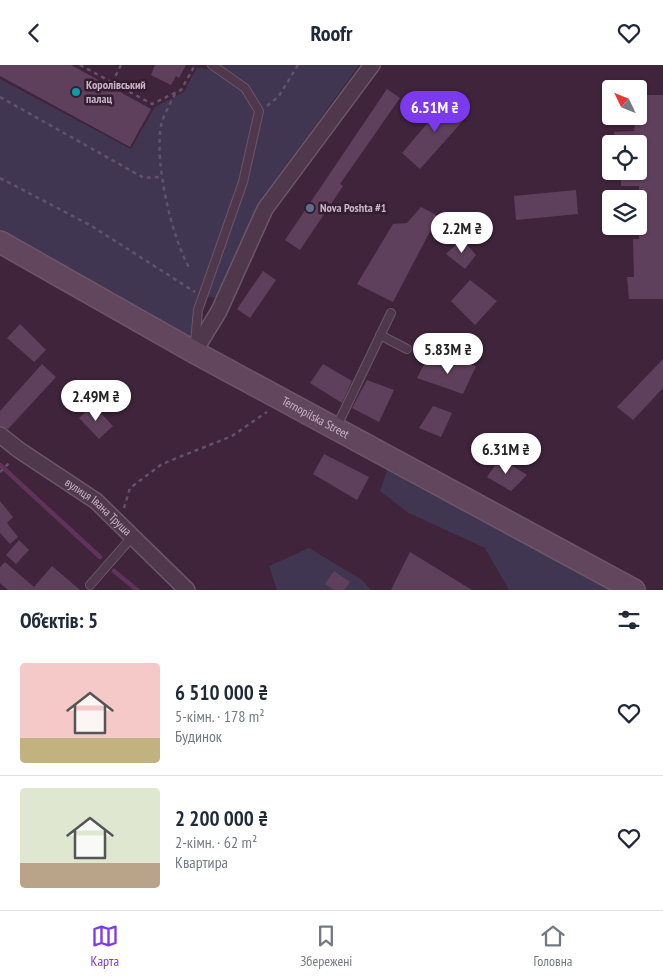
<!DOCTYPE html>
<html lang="uk">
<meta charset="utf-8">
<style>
body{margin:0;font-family:"PT Sans Narrow",sans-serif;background:#f6f6f7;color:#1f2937;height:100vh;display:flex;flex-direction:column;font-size:19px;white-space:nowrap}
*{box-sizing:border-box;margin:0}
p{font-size:16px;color:#747a83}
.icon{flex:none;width:28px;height:28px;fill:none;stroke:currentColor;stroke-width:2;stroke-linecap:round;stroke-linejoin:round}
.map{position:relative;height:525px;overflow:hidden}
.panel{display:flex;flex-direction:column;background:#fff;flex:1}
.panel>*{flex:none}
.needle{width:32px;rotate:313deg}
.fabs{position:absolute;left:602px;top:15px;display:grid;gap:10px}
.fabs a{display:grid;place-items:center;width:45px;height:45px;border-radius:5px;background:#fff;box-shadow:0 1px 4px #0004;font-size:25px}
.price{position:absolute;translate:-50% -42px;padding:0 11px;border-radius:18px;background:#fff;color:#222;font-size:16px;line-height:32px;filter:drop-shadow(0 1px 2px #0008)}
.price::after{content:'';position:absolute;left:50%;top:30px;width:15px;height:11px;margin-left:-8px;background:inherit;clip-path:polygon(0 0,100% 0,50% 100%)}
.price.current{background:#7c3aed;color:#fff}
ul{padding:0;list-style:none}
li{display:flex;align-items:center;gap:15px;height:125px;padding:0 20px}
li+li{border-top:1px solid #e0e1e3}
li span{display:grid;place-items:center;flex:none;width:140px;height:100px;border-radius:5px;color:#555}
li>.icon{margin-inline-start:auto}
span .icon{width:60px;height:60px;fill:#fffc;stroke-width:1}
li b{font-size:21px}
h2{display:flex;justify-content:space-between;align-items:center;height:60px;padding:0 20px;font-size:21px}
header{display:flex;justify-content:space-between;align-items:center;height:65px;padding:0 20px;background:#fff;font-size:22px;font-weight:700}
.menu{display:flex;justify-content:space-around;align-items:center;height:70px;border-top:1px solid #e0e1e3;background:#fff;font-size:14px;color:#747a83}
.menu a{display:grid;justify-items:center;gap:2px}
.menu .current{color:#7c3aed}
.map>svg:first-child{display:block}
.green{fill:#413652}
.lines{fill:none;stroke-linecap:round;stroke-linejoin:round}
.stream{stroke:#60335a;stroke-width:4.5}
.building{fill:#5f405c}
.lane-casing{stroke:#6d566a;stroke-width:10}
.street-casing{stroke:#6d566a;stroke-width:18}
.secondary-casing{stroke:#6d566a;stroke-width:24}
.path{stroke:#62526a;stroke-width:2.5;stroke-dasharray:4 4;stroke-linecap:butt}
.lane{stroke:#4f384c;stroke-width:8}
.street{stroke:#4f384c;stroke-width:15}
.secondary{stroke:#62465e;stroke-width:21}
.culture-dot{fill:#0f9aa8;stroke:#341d31;stroke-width:2}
.service-dot{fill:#5c6f8a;stroke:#341d31;stroke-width:2}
.labels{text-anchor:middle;stroke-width:5;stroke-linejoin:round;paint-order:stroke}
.poi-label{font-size:12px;font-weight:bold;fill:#cab4c7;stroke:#341d31;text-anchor:start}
.street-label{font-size:12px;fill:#cab4c7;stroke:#341d31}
</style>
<header><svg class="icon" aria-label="back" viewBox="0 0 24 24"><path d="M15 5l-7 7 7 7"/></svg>Roofr<svg class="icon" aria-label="heart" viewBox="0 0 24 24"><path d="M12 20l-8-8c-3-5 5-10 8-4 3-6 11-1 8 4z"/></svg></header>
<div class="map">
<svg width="663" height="525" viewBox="0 0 663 525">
<rect width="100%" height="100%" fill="#3f243c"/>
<!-- green -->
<g class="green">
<path d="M217 0H359L257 141 218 232H202L194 287 0 177V14L131 84 155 42 184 27 197 2 214 6Z"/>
<path d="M390 397 614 525H509L485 483 409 448 380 426Z"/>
<path d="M309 483 362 515 371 525H277L269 501Z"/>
</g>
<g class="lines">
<!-- stream -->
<g class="stream">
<path d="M0 400 100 492"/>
<path d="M114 506 137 525"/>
</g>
</g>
<!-- building -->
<g class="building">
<path d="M0 0H71L151 44 130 82 0 11Z"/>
<path d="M155 0H186L179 13 176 11 171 20 151 10Z"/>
<path d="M387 24 400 33 340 119 343 121 300 185 285 175Z"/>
<path d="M639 30H663V234H629L627 212H634L633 174H639V121H621V106H639V79H615L614 67 634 66 636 51H639Z"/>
<path d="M450 32 469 49 420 104 402 88Z"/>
<path d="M576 125 578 149 516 155 514 131Z"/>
<path d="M421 142 438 151 393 237 357 219 393 159 407 158Z"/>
<path d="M462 174 476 190 465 204 446 189Z"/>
<path d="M263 206 276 215 250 253 237 244Z"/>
<path d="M470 215 497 236 475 260 451 236Z"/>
<path d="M20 259 46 285 34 297 7 273Z"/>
<path d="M663 294V323L633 355 617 342Z"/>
<path d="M456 295 476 301 463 329 417 313 426 296 452 301Z"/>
<path d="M42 299 56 312 8 364 0 361V346Z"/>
<path d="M323 299 352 316 342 338 310 318Z"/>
<path d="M367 315 394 325 379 357 352 343Z"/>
<path d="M93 340 113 361 99 374 79 353Z"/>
<path d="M433 341 452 348 441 372 419 363Z"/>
<path d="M324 389 369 412 357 435 313 409Z"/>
<path d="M500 393 527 410 511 426 487 412Z"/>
<path d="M0 436 13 452 7 458 18 472 10 479 0 468Z"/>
<path d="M19 475 29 485 16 499 6 490Z"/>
<path d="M410 487 472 525H391Z"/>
<path d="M5 497 34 522 52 501 80 525H8L0 518V502Z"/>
<path d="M334 506 350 517 344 525H334L325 519Z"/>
</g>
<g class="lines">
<defs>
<g id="lane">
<path d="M380 270 407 284"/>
<path d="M195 277 198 245 243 117 259 46 245 23 212 0"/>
<path d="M336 363 391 248"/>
<path d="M90 520 133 471"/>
</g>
<g id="street">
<path d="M194 287 219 246 265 144 372 0"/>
<path id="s1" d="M0 370 19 385 96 436 187 525"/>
</g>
<g id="secondary">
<path id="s2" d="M0 177 194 287 634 525"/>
</g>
</defs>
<!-- lane casing -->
<use href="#lane" class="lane-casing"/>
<!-- street casing -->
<use href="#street" class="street-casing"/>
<!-- secondary casing -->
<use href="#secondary" class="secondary-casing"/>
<!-- path -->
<g class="path">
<path d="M80 0 152 39 181 25 195 0"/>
<path d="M112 18 121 0"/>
<path d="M175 29C170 39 163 51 161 61 154 97 172 174 190 204"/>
<path d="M0 32 144 113 160 112"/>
<path d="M267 41 279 31 298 0"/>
<path d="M0 113 90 160 195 227"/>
<path d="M0 407 11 396"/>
<path d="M124 443 130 423 162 399 232 371 267 347"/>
</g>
<!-- lane -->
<use href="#lane" class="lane"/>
<!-- street -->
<use href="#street" class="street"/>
<!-- secondary -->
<use href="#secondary" class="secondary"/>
</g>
<!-- markers -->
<circle class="culture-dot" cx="76" cy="27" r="5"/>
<circle class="service-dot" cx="310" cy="143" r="5"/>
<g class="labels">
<!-- poi labels -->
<g class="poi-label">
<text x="86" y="24">Королівський<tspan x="86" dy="14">палац</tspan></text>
<text x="320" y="147">Nova Poshta #1</text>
</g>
<!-- street labels -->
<g class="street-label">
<text dy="4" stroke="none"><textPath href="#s2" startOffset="361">Ternopilska Street</textPath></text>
<text dy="4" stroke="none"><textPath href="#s1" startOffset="122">вулиця Івана Труша</textPath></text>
</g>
</g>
</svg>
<div class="fabs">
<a><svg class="needle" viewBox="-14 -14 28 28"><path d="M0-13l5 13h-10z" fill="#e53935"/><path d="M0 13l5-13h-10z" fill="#747a83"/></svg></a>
<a><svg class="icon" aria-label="locate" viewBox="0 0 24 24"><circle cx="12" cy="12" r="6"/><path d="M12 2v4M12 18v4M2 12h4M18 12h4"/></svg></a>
<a><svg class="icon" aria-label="layers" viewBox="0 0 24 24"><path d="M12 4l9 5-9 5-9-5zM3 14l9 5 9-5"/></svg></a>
</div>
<b class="price current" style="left:435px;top:68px">6.51M ₴</b>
<b class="price" style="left:462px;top:189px">2.2M ₴</b>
<b class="price" style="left:448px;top:310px">5.83M ₴</b>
<b class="price" style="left:96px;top:357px">2.49M ₴</b>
<b class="price" style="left:506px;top:410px">6.31M ₴</b>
</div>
<section class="panel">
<h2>Об’єктів: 5<svg class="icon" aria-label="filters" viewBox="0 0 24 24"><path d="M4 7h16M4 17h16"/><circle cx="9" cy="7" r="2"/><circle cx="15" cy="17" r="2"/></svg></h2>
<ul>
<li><span style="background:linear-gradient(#f6c9c9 75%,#c2b280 0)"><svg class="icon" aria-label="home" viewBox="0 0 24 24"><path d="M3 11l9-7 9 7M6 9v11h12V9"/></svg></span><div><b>6 510 000 ₴</b><p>5-кімн. · 178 m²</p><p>Будинок</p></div><svg class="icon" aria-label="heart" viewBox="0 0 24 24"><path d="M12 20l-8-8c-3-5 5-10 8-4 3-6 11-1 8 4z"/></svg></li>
<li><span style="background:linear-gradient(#dfe7d0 75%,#b9a48a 0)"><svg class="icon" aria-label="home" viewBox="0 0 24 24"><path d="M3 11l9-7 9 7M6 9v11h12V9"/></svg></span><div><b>2 200 000 ₴</b><p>2-кімн. · 62 m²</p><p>Квартира</p></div><svg class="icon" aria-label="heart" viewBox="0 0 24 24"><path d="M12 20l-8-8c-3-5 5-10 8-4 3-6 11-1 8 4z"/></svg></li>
</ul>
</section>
<nav class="menu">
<a class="current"><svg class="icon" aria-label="map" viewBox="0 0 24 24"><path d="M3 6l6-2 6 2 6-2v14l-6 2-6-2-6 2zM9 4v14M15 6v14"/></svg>Карта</a>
<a><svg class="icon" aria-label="saved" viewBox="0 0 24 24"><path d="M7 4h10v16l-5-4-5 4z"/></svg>Збережені</a>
<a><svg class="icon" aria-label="home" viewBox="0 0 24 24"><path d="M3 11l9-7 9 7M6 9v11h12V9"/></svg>Головна</a>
</nav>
